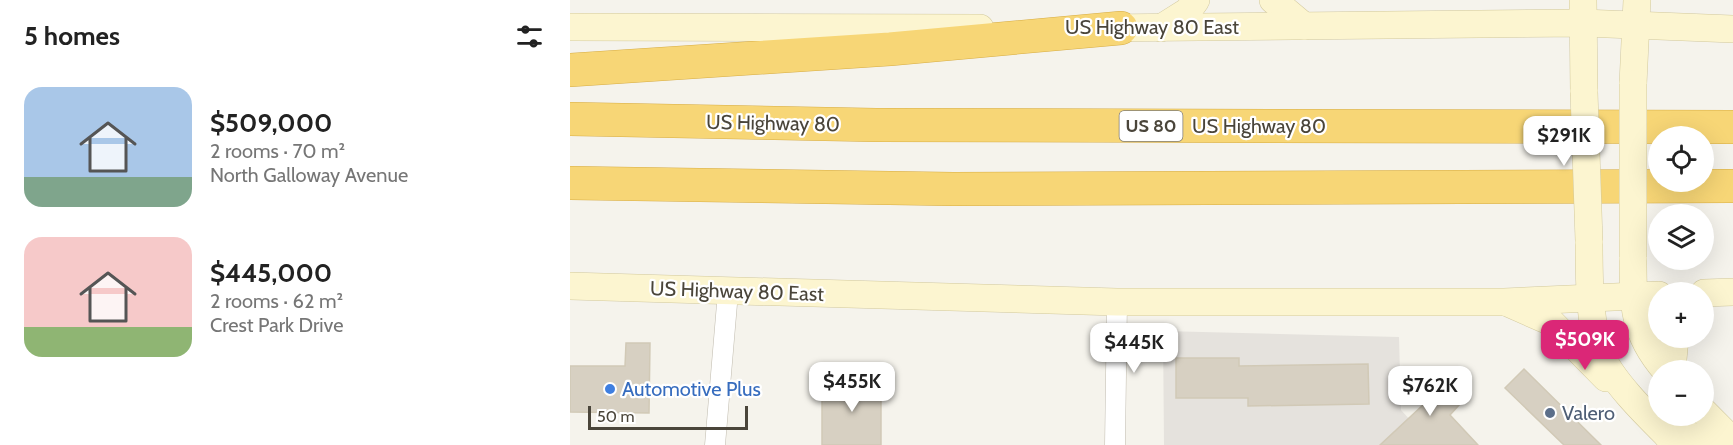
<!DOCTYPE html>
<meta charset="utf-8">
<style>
body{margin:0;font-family:Cabin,sans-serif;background:#f6f6f6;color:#222;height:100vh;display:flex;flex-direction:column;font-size:22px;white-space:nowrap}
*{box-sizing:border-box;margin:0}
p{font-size:20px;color:#767676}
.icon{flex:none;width:33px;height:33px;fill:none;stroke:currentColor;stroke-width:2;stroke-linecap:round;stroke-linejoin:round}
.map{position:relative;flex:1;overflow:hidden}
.panel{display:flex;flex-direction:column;background:#fff;width:570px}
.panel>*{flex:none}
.fabs{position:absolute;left:1078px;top:126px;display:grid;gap:12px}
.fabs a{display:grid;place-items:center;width:66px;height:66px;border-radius:50%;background:#fff;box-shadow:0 6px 24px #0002;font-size:30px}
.scale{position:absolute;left:18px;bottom:15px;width:160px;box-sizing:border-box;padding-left:6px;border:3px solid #4a453a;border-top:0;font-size:16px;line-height:21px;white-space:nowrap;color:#4a453a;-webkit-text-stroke:4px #fff;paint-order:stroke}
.price{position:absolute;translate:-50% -51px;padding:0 14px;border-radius:12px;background:#fff;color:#222;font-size:20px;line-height:39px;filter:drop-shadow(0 2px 3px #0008)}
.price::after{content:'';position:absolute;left:50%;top:36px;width:18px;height:14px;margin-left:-9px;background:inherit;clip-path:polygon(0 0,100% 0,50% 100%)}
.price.selected{background:#db2777;color:#fff}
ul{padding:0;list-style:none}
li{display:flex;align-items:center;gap:18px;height:150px;padding:0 24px}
li span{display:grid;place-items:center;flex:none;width:168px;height:120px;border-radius:18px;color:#555}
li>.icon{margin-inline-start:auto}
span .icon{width:72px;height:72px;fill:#fffc;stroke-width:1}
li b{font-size:26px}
h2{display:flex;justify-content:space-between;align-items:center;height:72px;padding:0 24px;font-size:26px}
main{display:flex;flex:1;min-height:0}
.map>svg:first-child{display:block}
.industrial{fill:#e5e2dd}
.building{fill:#d7d0c2;stroke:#d1c9b6;stroke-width:1.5}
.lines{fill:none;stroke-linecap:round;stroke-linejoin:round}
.street-casing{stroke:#c1bcaf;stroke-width:21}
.secondary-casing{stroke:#d2c99e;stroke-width:28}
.highway-casing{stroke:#d7ad45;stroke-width:34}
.street{stroke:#fff;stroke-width:20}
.secondary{stroke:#fcf5d0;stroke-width:27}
.highway{stroke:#f7d676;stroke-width:33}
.secondary-bridge-casing{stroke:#d2c99e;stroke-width:28;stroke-linecap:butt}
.secondary-bridge{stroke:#fcf5d0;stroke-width:27}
.shop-dot{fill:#3f7fe0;stroke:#fff;stroke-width:2}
.service-dot{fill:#5c6f8a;stroke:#fff;stroke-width:2}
.labels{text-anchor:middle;stroke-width:4.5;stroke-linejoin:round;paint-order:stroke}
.shield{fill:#fff;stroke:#807d75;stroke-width:1.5}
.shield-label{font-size:18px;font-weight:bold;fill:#4a453a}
.street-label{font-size:20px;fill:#4a453a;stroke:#fff}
.shop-label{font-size:20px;fill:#366cbe;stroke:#fff;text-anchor:start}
.service-label{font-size:20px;fill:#4e5e75;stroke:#fff;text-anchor:start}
</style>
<main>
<section class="panel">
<h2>5 homes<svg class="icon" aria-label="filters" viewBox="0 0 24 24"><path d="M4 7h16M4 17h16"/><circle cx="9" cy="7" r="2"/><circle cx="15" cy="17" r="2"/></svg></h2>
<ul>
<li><span style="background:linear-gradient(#a9c7e8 75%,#7fa58c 0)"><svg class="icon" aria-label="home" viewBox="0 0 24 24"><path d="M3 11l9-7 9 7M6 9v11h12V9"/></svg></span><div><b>$509,000</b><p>2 rooms · 70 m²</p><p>North Galloway Avenue</p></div></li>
<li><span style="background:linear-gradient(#f6c9c9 75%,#8fb573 0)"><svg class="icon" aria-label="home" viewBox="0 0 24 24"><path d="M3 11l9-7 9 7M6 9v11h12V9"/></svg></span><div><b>$445,000</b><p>2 rooms · 62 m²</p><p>Crest Park Drive</p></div></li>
</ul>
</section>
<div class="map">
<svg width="1163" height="445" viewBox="0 0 1163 445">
<rect width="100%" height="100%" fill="#f5f3ec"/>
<!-- industrial -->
<path class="industrial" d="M593 331 829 337 831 410 863 445H594Z"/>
<!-- building -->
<g class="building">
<path d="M56 343H80L79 413 0 412V366H55Z"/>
<path d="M606 358H669V366L798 364 799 404 678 406V398H606Z"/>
<path d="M954 369 1031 445H994L935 388Z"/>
<path d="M852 374 864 378 890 404 880 415 908 445H810L854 404H836L835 376Z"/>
<rect x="252" y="381" width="59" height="64"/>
</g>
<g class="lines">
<defs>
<g id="street">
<path d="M145 445 158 292"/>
<path d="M545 445 547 302"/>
</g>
<g id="secondary">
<path d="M703 0 734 26"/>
<path d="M1013 0 1014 92"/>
<path d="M0 27 410 28"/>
<path d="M532 28 1013 23 1163 29"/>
<path d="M591 28 618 11 626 0"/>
<path d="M1063 84 1067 0"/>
<path d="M1019 241C1019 273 1019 322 1030 352 1041 382 1084 422 1107 445"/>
<path d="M1063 257C1063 305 1063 333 1095 370"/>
<path d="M0 286 547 302H934L1089 295"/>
<path d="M1134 293 1163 292"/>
<path d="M940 304 981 322 1036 378"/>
<path d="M1102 370 1105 338"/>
<path d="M1134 412 1163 441"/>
<path d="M1097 435 1122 436 1141 445"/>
</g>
<g id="highway">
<path d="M0 70 320 49 551 28"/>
<path d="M0 119 306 125 1163 127"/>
<path d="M0 183 383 189 1163 186"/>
</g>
</defs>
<!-- street casing -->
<use href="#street" class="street-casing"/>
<!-- secondary casing -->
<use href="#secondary" class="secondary-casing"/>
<!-- highway casing -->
<use href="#highway" class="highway-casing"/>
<!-- street -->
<use href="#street" class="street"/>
<!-- secondary -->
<use href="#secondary" class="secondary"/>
<!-- highway -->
<use href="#highway" class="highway"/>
<defs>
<g id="secondary-bridge">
<path d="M1014 92 1019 241"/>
<path d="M1063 257V84"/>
</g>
</defs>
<!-- secondary-bridge casing -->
<use href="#secondary-bridge" class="secondary-bridge-casing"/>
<!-- secondary-bridge -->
<use href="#secondary-bridge" class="secondary-bridge"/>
</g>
<!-- markers -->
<circle class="shop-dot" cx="40" cy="389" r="6"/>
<circle class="service-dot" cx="980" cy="413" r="6"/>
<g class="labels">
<!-- shield labels -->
<rect class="shield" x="549.5" y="111" width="63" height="30" rx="4.5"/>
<g class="shield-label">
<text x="581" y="132">US 80</text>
</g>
<!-- street labels -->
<g class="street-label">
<text x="582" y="34">US Highway 80 East</text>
<text transform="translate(203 123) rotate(1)" y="7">US Highway 80</text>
<text x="689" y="133">US Highway 80</text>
<text transform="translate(167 291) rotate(2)" y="7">US Highway 80 East</text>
</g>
<!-- shop labels -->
<g class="shop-label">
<text x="52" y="396">Automotive Plus</text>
</g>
<!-- service labels -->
<g class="service-label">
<text x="992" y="420">Valero</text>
</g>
</g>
</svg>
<div class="fabs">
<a><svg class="icon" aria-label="locate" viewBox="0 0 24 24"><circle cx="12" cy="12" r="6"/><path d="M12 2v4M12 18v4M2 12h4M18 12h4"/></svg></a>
<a><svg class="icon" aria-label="layers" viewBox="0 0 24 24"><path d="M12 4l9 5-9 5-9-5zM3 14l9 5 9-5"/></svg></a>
<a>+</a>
<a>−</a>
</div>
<div class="scale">50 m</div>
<b class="price" style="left:994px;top:167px">$291K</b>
<b class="price selected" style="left:1015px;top:371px">$509K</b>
<b class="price" style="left:564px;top:374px">$445K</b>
<b class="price" style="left:282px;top:413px">$455K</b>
<b class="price" style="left:860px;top:417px">$762K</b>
</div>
</main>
